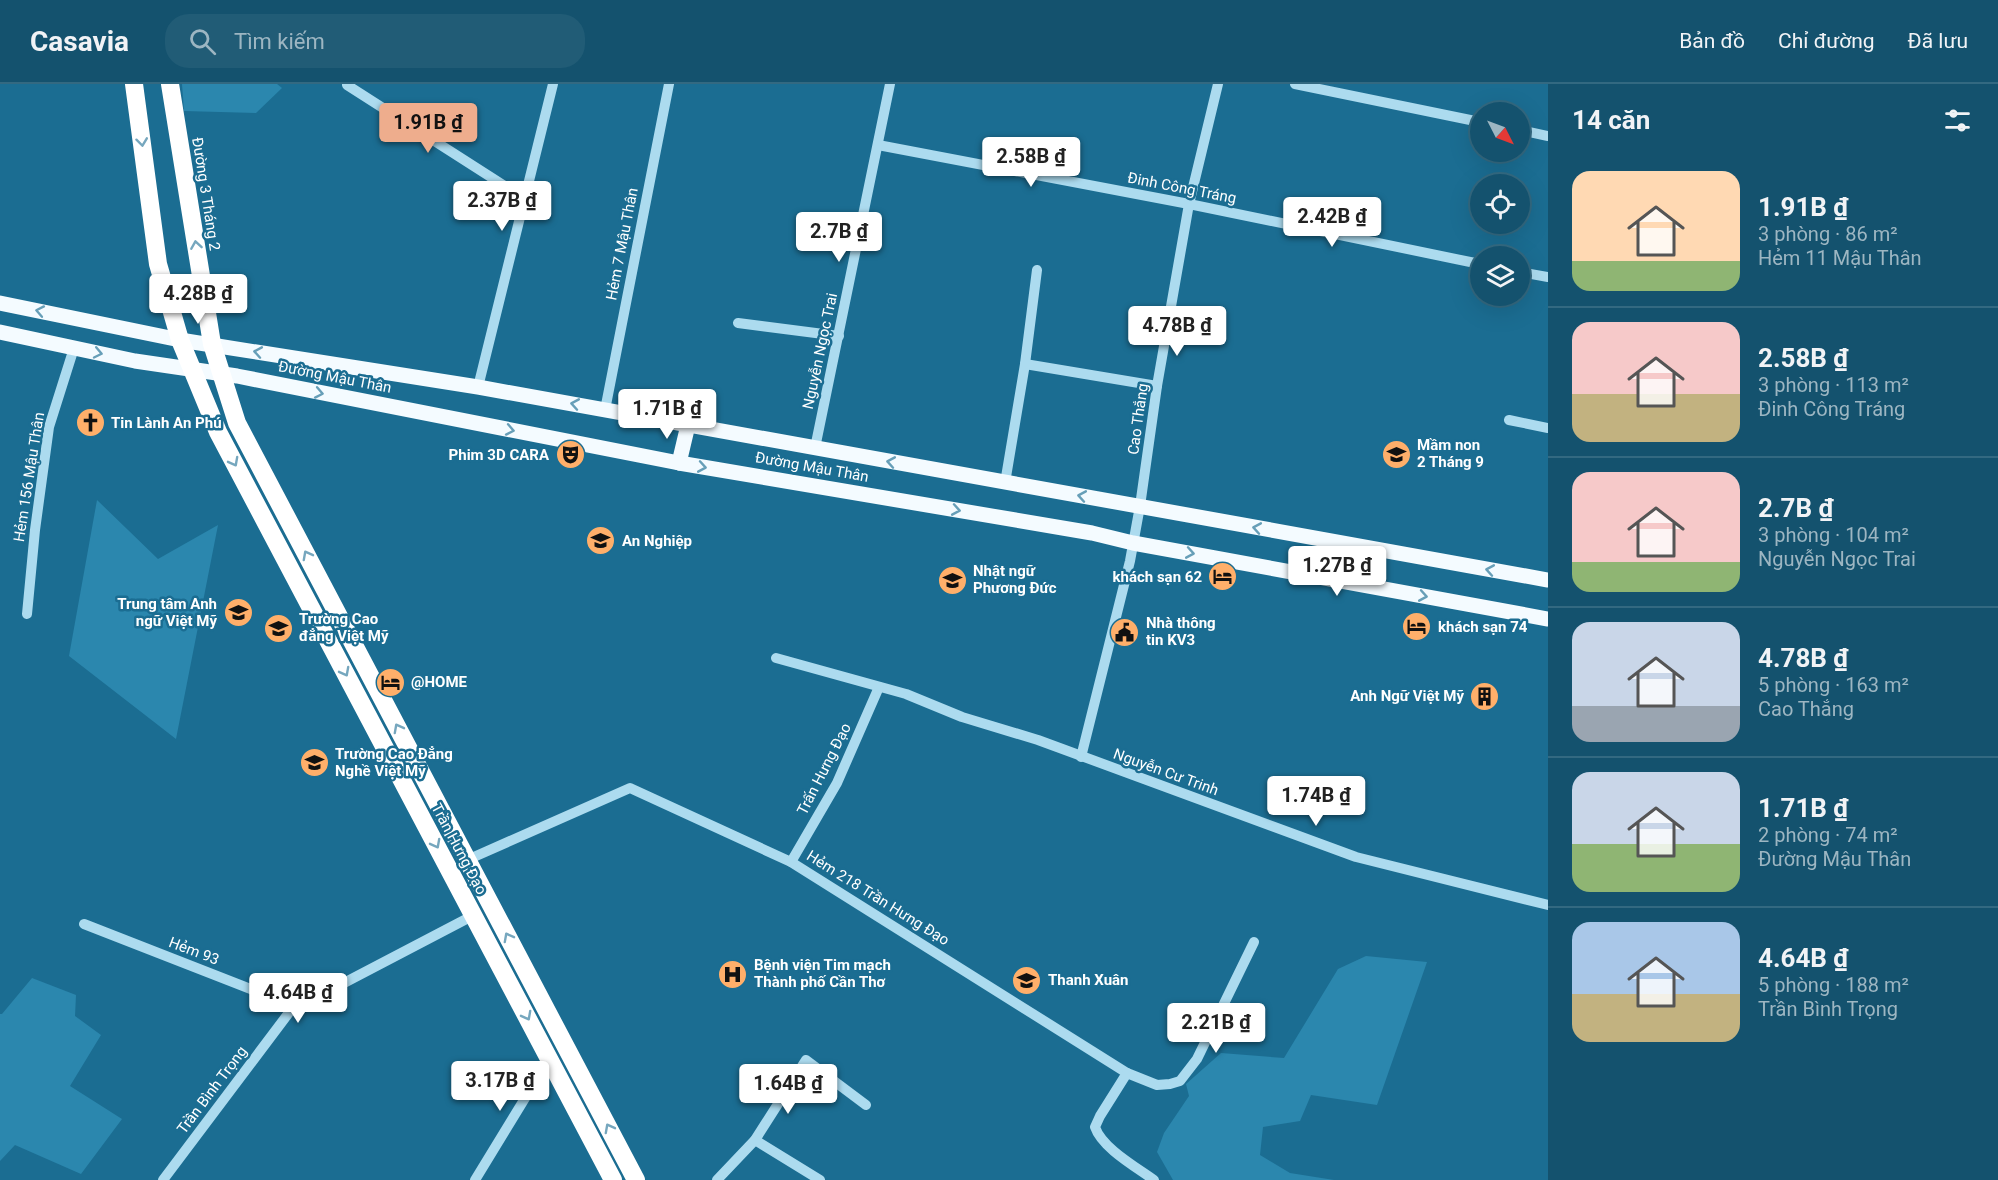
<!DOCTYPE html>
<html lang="vi">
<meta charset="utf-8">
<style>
body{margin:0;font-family:Roboto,sans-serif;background:#215c76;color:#f1f3f6;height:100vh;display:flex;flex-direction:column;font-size:22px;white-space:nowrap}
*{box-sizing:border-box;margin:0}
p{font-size:20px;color:#9db6c2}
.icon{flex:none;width:33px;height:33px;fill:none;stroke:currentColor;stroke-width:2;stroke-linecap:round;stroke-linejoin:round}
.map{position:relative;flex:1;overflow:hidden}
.side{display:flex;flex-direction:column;background:#14526e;width:450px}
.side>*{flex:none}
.needle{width:39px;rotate:132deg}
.fabs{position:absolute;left:1470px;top:18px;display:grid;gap:12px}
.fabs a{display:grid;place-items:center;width:60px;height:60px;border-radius:50%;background:#14526e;box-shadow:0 6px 24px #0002,0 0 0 2px #336981;font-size:30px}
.price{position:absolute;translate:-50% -51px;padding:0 14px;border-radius:6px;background:#fff;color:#222;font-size:20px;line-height:39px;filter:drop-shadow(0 2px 3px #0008)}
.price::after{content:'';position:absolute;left:50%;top:36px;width:18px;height:14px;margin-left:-9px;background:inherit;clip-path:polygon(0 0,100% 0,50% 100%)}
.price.current{background:#eead8d;color:#111}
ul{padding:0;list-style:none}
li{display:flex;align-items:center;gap:18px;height:150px;padding:0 24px}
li+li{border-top:2px solid #336981}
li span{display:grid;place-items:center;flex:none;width:168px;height:120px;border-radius:18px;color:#555}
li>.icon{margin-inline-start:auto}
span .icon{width:72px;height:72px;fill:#fffc;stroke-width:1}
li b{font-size:26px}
h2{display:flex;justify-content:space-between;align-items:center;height:72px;padding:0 24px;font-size:26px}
header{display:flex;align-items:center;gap:36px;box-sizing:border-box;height:84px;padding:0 30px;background:#14526e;border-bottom:2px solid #336981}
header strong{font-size:28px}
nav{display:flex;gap:33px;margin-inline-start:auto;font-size:21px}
.search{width:420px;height:54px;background:#215c76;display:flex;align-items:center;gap:15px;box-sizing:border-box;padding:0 21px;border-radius:24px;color:#9db6c2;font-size:22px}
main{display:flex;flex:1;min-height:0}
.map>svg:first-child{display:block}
.green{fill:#2b87ae}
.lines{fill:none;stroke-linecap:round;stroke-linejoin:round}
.minor{stroke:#acdbef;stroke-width:10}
.major{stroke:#f4fbff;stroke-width:15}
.highway{stroke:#fff;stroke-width:18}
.oneway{stroke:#76a7be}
.oneway2{stroke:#679fb8}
.labels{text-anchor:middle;stroke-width:5;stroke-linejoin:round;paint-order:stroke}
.street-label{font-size:15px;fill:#fff;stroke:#1b6d92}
.poi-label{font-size:15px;font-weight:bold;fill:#fff;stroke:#1b6d92;text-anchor:start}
</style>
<header>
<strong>Casavia</strong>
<div class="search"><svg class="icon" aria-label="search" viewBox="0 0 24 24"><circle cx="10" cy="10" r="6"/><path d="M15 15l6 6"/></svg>Tìm kiếm</div>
<nav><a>Bản đồ</a><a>Chỉ đường</a><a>Đã lưu</a></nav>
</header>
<main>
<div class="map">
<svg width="1548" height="1096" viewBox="0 0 1548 1096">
<rect width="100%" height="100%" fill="#1b6d92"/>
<!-- green -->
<g class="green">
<path d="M182 0H277L282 4 256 29 184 27Z"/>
<path d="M97 416 158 475 218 441 176 655 69 572Z"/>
<path d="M1366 872 1427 878 1377 1021 1311 1011 1300 1037 1263 1043 1260 1071 1290 1089 1334 1096H1173L1157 1068 1164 1049 1189 1012 1186 1000 1221 969 1284 974 1338 885Z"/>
<path d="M32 894 76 911 75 932 101 951 70 1002 122 1035 81 1090 15 1061 0 1077V930H2Z"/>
</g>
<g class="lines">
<!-- minor -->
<g class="minor">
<path d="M1295 0 1480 38"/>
<path d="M347 1 525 115"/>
<path d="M1520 46 1548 52"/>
<path d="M878 61 1189 120 1480 180"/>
<path d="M1520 188 1548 193"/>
<path d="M738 239 839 252"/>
<path d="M1025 280 1157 302"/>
<path d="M478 303 553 0"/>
<path d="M605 326 669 0"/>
<path d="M1509 336 1548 344"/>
<path d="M815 364 890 0"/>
<path d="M1005 399 1025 280 1037 186"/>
<path d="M27 530 35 446 49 343 74 264"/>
<path d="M776 574 906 610 962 633 1038 656 1356 773 1548 821"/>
<path d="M1081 673 1130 477 1140 422 1157 302 1189 120 1218 0"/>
<path d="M467 776 630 704 791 778 1127 989 1100 1032 1095 1043C1102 1064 1136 1083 1154 1096"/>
<path d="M791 778 837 699 879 603"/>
<path d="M84 840 294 922"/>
<path d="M1127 989 1157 1001 1170 1000 1180 997 1197 975 1254 858"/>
<path d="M755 1056 820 1096"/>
<path d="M163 1096 294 922 342 900 474 831"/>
<path d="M475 1096 549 975"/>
<path d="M717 1096 755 1056 806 976 866 1021"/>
</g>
<!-- major -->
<g class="major">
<path d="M0 219 180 256 478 303 1548 496"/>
<path d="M0 248 135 277 237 292 679 379 1092 449 1133 459 1548 535"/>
<path d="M679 379 688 341"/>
</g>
<!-- highway -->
<g class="highway">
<path d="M134 0 158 180 180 256 218 348 613 1096"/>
<path d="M170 0 212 260 237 339 636 1096"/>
</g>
</g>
<!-- one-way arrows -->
<defs><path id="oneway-chevron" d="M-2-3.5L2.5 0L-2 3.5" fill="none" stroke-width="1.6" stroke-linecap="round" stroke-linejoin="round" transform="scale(1.5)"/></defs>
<g class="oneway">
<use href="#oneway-chevron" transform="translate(142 58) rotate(83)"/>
<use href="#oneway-chevron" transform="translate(196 161) rotate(-99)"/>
<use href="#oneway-chevron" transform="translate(234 378) rotate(62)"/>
<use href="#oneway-chevron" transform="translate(307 471) rotate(-118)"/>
<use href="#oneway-chevron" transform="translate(345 588) rotate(62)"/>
<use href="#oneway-chevron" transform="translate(398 644) rotate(-118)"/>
<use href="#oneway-chevron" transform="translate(436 760) rotate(62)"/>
<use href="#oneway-chevron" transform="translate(508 853) rotate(-118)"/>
<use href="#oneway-chevron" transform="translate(527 932) rotate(62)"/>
<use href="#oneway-chevron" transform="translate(609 1044) rotate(-118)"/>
</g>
<g class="oneway2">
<use href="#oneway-chevron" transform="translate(40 227) rotate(-169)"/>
<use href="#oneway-chevron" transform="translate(258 268) rotate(-170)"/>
<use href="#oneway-chevron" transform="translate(98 269) rotate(12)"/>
<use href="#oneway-chevron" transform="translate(319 309) rotate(11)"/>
<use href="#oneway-chevron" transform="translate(575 320) rotate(-170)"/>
<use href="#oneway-chevron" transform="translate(510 346) rotate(11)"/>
<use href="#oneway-chevron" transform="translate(891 378) rotate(-170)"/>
<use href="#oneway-chevron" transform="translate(702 383) rotate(10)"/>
<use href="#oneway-chevron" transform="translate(1082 412) rotate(-170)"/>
<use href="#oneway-chevron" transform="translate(956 426) rotate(10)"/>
<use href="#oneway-chevron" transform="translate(1257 444) rotate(-170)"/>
<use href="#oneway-chevron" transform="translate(1190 469) rotate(10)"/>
<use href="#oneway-chevron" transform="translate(1490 486) rotate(-170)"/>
<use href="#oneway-chevron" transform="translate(1423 512) rotate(10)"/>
</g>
<!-- icons -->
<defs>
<symbol id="church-disc" viewBox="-11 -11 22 22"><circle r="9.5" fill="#ffaf6a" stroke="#1b6d92"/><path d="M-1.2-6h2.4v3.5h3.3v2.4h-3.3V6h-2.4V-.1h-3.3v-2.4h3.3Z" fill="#111"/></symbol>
<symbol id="school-disc" viewBox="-11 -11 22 22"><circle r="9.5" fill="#ffaf6a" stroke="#1b6d92"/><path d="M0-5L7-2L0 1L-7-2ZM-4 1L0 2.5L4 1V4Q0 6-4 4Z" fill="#111"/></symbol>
<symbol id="theatre-disc" viewBox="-11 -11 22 22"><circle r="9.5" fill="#ffaf6a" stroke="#1b6d92"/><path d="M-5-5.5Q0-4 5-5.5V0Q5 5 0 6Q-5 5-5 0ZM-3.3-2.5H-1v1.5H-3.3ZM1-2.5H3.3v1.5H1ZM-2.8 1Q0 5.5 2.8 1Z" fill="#111"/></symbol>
<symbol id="hotel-disc" viewBox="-11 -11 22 22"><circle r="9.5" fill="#ffaf6a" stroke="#1b6d92"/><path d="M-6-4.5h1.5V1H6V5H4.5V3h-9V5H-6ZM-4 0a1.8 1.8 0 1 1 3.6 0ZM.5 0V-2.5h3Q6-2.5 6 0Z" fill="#111"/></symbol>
<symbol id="university-disc" viewBox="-11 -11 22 22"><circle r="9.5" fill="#ffaf6a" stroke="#1b6d92"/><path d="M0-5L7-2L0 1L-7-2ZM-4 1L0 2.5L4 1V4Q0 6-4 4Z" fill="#111"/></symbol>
<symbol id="civic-disc" viewBox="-11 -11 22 22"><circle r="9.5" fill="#ffaf6a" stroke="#1b6d92"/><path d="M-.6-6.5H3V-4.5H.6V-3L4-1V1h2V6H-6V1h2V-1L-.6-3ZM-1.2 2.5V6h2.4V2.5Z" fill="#111"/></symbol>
<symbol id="building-disc" viewBox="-11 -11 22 22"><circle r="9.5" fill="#ffaf6a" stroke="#1b6d92"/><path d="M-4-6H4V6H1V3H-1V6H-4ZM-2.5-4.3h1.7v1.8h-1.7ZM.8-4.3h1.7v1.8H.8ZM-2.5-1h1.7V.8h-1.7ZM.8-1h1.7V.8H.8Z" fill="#111"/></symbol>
<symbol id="hospital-disc" viewBox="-11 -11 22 22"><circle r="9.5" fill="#ffaf6a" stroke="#1b6d92"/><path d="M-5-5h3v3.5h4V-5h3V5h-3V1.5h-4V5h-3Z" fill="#111"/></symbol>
</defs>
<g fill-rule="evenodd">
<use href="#church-disc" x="74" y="322" width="33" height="33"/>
<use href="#school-disc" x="1380" y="354" width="33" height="33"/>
<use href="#theatre-disc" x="554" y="354" width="33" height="33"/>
<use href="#school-disc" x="584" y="440" width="33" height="33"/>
<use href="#hotel-disc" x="1206" y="476" width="33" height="33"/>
<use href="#school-disc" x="936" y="480" width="33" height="33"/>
<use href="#school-disc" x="222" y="512" width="33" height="33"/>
<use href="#hotel-disc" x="1400" y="526" width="33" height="33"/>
<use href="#university-disc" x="262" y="528" width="33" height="33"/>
<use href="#civic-disc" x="1108" y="532" width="33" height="33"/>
<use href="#hotel-disc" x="374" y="582" width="33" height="33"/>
<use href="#building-disc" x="1468" y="596" width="33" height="33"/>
<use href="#university-disc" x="298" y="662" width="33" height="33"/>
<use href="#hospital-disc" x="716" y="874" width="33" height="33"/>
<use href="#school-disc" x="1010" y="880" width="33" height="33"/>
</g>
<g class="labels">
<!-- street labels -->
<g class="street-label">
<text transform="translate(1182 104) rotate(11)" y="5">Đinh Công Tráng</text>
<text transform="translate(206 110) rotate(81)" y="5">Đường 3 Tháng 2</text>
<text transform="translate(622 160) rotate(-79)" y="5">Hẻm 7 Mậu Thân</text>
<text transform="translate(820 267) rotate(-78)" y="5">Nguyễn Ngọc Trai</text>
<text transform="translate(335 293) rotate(11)" y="5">Đường Mậu Thân</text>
<text transform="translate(1138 335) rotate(-82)" y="5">Cao Thắng</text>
<text transform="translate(812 383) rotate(10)" y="5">Đường Mậu Thân</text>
<text transform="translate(29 393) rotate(-81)" y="5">Hẻm 156 Mậu Thân</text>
<text transform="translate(824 685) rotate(-63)" y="5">Trấn Hưng Đạo</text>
<text transform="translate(1166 688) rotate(20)" y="5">Nguyễn Cư Trinh</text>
<text transform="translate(459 765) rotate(62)" y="5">Trần Hưng Đạo</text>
<text transform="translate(878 814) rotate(32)" y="5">Hẻm 218 Trần Hưng Đạo</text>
<text transform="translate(194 867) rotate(21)" y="5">Hẻm 93</text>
<text transform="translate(212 1006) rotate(-53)" y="5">Trần Bình Trọng</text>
</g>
<!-- poi labels -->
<g class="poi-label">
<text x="111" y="344">Tin Lành An Phú</text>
<text x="1417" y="366">Mầm non<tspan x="1417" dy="17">2 Tháng 9</tspan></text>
<text x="549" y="376" text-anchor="end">Phim 3D CARA</text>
<text x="622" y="462">An Nghiệp</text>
<text x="973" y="492">Nhật ngữ<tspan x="973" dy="17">Phương Đức</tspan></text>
<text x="1202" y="498" text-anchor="end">khách sạn 62</text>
<text x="217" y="525" text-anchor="end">Trung tâm Anh<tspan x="217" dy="17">ngữ Việt Mỹ</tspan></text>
<text x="299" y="540">Trường Cao<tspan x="299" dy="17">đẳng Việt Mỹ</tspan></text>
<text x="1146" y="544">Nhà thông<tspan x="1146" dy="17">tin KV3</tspan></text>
<text x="1438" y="548">khách sạn 74</text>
<text x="411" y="603">@HOME</text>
<text x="1464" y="617" text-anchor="end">Anh Ngữ Việt Mỹ</text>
<text x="335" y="675">Trường Cao Đẳng<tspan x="335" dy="17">Nghề Việt Mỹ</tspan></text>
<text x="754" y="886">Bệnh viện Tim mạch<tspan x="754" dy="17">Thành phố Cần Thơ</tspan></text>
<text x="1048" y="901">Thanh Xuân</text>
</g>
</g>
</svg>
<div class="fabs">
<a><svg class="needle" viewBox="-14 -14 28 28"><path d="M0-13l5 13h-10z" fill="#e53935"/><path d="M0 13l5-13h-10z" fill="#9db6c2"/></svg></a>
<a><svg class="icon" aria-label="locate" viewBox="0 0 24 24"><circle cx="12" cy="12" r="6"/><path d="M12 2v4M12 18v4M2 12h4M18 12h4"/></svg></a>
<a><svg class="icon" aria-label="layers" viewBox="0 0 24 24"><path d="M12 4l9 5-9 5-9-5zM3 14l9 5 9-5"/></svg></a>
</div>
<b class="price current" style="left:428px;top:70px">1.91B ₫</b>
<b class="price" style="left:1031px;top:104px">2.58B ₫</b>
<b class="price" style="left:502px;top:148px">2.37B ₫</b>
<b class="price" style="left:1332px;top:164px">2.42B ₫</b>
<b class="price" style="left:839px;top:179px">2.7B ₫</b>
<b class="price" style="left:198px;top:241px">4.28B ₫</b>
<b class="price" style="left:1177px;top:273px">4.78B ₫</b>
<b class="price" style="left:667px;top:356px">1.71B ₫</b>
<b class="price" style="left:1337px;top:513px">1.27B ₫</b>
<b class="price" style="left:1316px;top:743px">1.74B ₫</b>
<b class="price" style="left:298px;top:940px">4.64B ₫</b>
<b class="price" style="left:1216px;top:970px">2.21B ₫</b>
<b class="price" style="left:500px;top:1028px">3.17B ₫</b>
<b class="price" style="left:788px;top:1031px">1.64B ₫</b>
</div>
<section class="side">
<h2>14 căn<svg class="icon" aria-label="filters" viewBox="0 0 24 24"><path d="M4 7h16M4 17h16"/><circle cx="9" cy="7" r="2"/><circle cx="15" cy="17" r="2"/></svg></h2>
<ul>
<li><span style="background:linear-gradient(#ffd9b3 75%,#8fb573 0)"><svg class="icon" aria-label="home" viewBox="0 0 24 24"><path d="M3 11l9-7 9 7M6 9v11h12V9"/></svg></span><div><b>1.91B ₫</b><p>3 phòng · 86 m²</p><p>Hẻm 11 Mậu Thân</p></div></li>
<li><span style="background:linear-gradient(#f6c9c9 60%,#c2b280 0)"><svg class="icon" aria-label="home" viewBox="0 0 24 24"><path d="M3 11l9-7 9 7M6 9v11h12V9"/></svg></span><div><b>2.58B ₫</b><p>3 phòng · 113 m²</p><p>Đinh Công Tráng</p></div></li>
<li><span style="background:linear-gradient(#f6c9c9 75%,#8fb573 0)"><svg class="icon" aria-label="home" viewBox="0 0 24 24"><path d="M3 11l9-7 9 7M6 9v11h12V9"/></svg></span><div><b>2.7B ₫</b><p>3 phòng · 104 m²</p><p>Nguyễn Ngọc Trai</p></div></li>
<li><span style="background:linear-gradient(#c9d6e8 70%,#9aa5b1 0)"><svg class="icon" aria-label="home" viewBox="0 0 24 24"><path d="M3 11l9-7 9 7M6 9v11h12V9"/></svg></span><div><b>4.78B ₫</b><p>5 phòng · 163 m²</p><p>Cao Thắng</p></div></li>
<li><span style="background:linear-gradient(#c9d6e8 60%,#8fb573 0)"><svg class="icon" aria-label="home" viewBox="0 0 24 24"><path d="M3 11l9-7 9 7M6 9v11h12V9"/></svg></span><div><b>1.71B ₫</b><p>2 phòng · 74 m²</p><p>Đường Mậu Thân</p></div></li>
<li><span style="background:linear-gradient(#a9c7e8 60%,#c2b280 0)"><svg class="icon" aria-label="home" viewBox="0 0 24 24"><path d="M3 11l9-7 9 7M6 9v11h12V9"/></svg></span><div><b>4.64B ₫</b><p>5 phòng · 188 m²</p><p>Trần Bình Trọng</p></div></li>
</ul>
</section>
</main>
